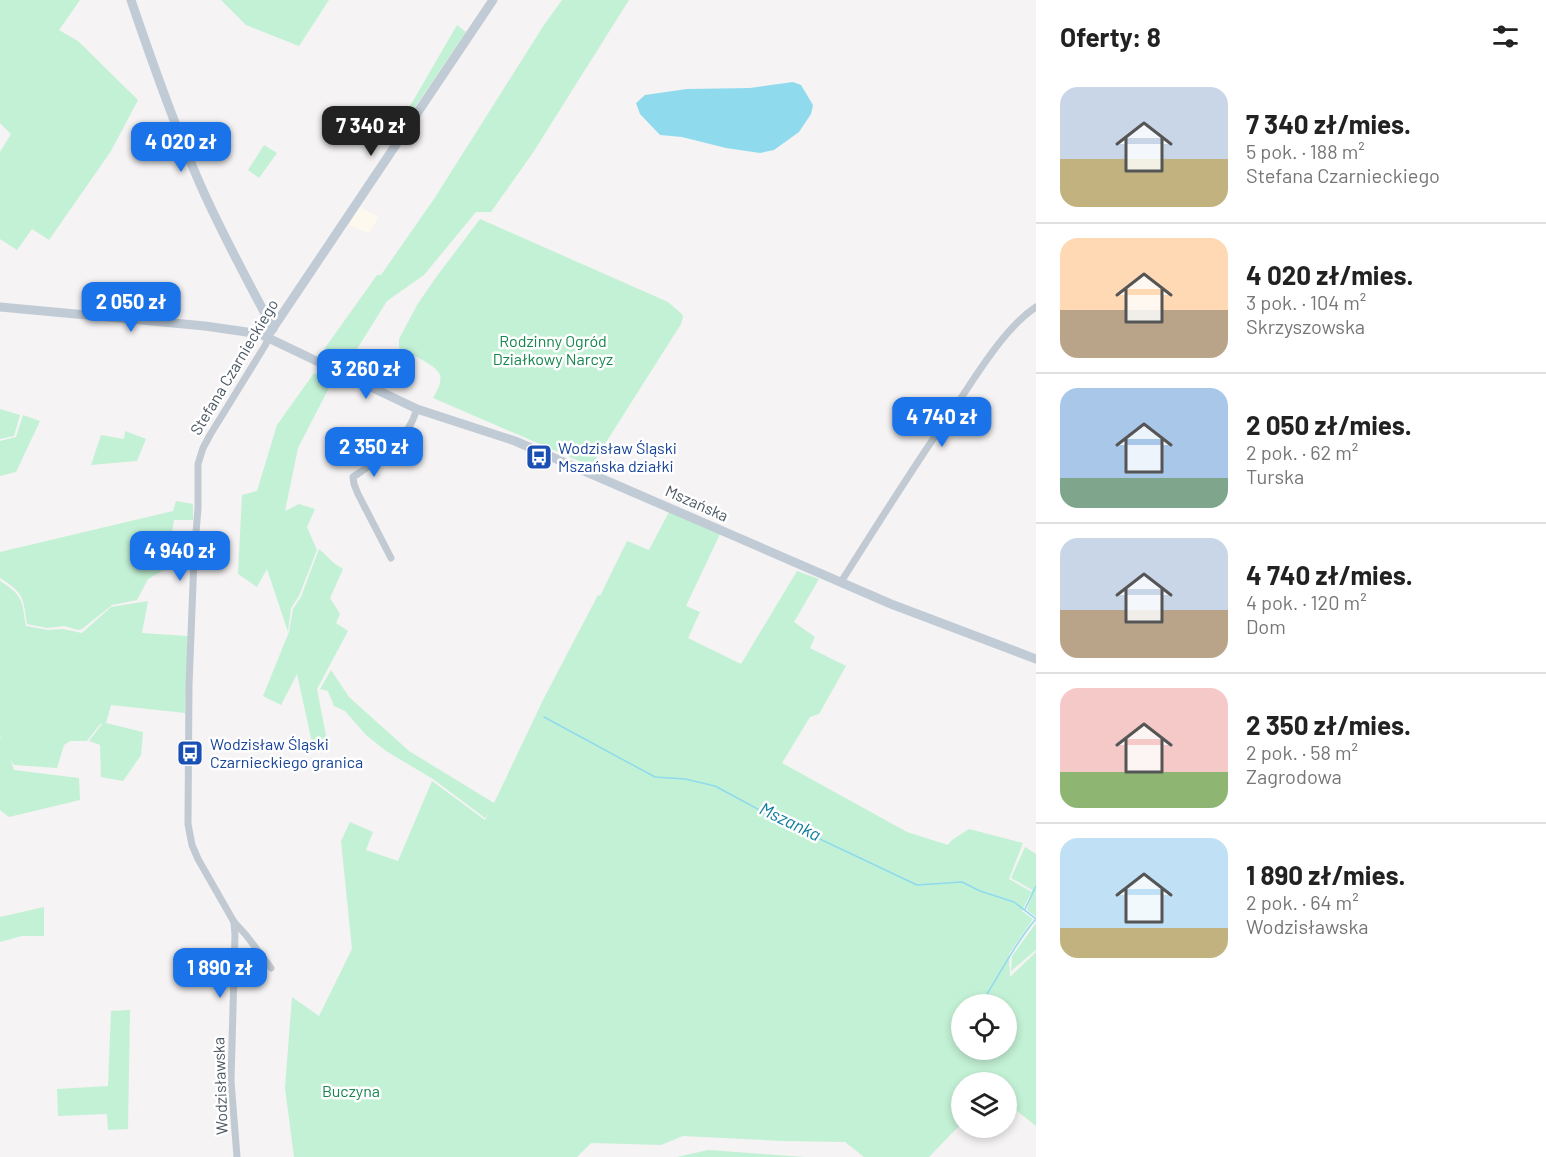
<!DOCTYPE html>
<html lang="pl">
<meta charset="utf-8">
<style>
body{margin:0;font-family:Barlow,sans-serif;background:#f2f2f2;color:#222;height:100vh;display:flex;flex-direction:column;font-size:22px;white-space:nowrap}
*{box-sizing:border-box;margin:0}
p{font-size:20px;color:#767676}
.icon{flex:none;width:33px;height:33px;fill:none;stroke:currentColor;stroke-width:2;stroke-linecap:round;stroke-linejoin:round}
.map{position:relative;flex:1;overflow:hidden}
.panel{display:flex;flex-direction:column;background:#fff;width:510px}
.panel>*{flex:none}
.fabs{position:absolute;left:951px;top:994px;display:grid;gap:12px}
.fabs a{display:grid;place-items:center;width:66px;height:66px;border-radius:50%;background:#fff;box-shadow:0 3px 9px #0003;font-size:30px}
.price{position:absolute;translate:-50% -51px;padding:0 14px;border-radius:12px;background:#1a73e8;color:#fff;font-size:20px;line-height:39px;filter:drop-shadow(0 2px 3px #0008)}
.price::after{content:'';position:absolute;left:50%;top:36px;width:18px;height:14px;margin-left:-9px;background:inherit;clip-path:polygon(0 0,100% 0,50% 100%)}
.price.current{background:#222;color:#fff}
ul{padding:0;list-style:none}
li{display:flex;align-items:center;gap:18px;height:150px;padding:0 24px}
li+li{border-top:2px solid #e0e0e0}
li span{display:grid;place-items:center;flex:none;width:168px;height:120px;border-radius:18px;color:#555}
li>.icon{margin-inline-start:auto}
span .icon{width:72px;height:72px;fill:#fffc;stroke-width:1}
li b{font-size:26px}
h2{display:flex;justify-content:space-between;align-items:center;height:72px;padding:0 24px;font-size:26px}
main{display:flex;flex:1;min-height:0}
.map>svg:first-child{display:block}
.commercial{fill:#fdf9ef}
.green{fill:#c3f1d5;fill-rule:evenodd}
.water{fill:#90daee}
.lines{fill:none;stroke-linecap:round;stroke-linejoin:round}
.stream{stroke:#90daee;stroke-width:1.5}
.street{stroke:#c1cad2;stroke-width:7}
.secondary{stroke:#c1cbd6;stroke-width:9}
.labels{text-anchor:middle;stroke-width:5;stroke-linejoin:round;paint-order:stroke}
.park-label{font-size:16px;fill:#17864f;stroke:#fff}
.street-label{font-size:16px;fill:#4a5661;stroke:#fff}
.transit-label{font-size:16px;fill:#164399;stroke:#fff;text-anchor:start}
.water-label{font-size:18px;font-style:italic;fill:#0c7c9b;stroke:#fff}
</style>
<main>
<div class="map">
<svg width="1036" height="1157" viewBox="0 0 1036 1157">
<rect width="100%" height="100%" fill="#f5f3f3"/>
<!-- commercial -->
<path class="commercial" d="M360 207 379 217 369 233 349 225Z"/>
<!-- green -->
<g class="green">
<path d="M0 0H80L59 30 78 41 138 100 111 151 49 240 32 229 17 250 0 239V152L11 134 0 123Z"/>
<path d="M221 0H329L299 46 246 25Z"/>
<path d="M562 0H629L534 151 491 212H476L424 275 387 301 347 365 320 355 377 275H381L434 199 544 25Z"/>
<path d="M457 25 466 32 405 122 402 120Z"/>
<path d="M264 145 277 153 259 178 248 170Z"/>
<path d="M480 219 668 302 682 314 683 317 681 324 591 466 433 398C437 391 442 382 440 375 437 365 408 353 399 348V339L417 305 437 276Z"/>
<path d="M314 373 332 382 298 448 285 511 299 504 315 509 307 527 317 550 299 596 291 608 288 632 267 569 257 587 238 574 242 495 257 491 277 425Z"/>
<path d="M0 409 20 415 14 436 0 439Z"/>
<path d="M23 415 40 421 16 472 0 476V441L16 437Z"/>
<path d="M125 431 146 439 137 461 91 465 101 435 124 439Z"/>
<path d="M176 501 193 504V520H174L171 540 190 541V555L148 579 137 600 112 605 82 629 78 630 64 626 47 628 27 624C23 597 24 593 0 578V552L173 511Z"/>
<path d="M670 510 720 534 686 606 700 612 688 638 741 664 797 571 819 579 794 622 815 637 810 648 846 666 819 714 810 717 782 763 907 832 948 845 952 840 969 829 1023 843 1009 879 1032 892V890L1011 878 1025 847 1036 854V917L1027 910 1031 893 1022 911 1033 919 1009 954 1010 977 1036 952V1126L1007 1103 1006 1083H962L961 1124 929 1157H864L845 1142 782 1141 683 1136 661 1145 591 1143 577 1157H294L285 1088 292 997 319 1016 352 949 341 841 350 822 373 832 366 850 398 861 432 781 485 820 488 814 485 818 433 779 386 751 366 735 345 711 334 706 328 691 320 689 331 670 349 697 409 751 494 803 544 698 598 595 600 596 627 541 649 550ZM962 1005H1006V1050H962Z"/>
<path d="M319 549 335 564 343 569 330 598 340 614 336 623 348 631 317 689 327 741 313 747 297 674 281 705 263 696 289 632 293 609 301 597Z"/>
<path d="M0 581C23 595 22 601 26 626L48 630 63 629 82 633 111 607 148 601 142 633 188 636 185 713 111 705 106 723 143 732 141 755 123 781 101 777 100 745 89 741 102 724 101 723 87 741H70L64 745 57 768 14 765 11 760 14 770 79 778 80 800 9 817 0 810V739L1 738 0 737Z"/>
<path d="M44 907V936H22L0 942V917Z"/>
<path d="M1036 923V950L1011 971 1012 956Z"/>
<path d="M130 1010 128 1129 108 1130 107 1114 58 1116 57 1089 108 1086 111 1011Z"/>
<path d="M708 1150 805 1157H677Z"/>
</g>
<!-- water -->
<path class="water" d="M793 82 801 85 813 105 811 114 799 132 774 150 760 153 726 148 682 137 660 135 640 114 636 103 645 95 687 89 750 88Z"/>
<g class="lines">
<!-- stream -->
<g class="stream">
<path d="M544 717 655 777 685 779 715 786 765 813 917 885 962 882 980 891 1014 902 1036 919"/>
<path d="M1025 909 1036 886"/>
<path d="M987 994C1003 969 1016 942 1035 920"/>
</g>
<!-- street -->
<g class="street">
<path d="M391 558 358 494 354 484 353 477C381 458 406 444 417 409"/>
<path d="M841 582C880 520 919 458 961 398 981 368 1007 326 1036 307"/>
<path d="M234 922 246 935 271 968"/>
<path d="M237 1157 231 1081 235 935 234 922 198 859 192 845 188 824 189 685 194 558 198 508V464L203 448 210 435 266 344 268 337"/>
</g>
<!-- secondary -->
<g class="secondary">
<path d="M131 0C151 59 172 119 197 177 219 229 247 279 273 329"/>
<path d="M0 307 205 326 260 334 417 409 515 441 891 604 1036 659"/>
<path d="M268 337 269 334 493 0"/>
</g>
</g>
<!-- icons -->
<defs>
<symbol id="bus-square" viewBox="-11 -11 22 22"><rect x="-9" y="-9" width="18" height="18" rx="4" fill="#1a4fb4" stroke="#fff"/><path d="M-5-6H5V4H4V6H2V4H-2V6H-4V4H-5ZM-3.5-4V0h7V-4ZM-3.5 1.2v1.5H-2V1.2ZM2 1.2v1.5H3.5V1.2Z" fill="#fff"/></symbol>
</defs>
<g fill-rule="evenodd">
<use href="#bus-square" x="524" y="442" width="30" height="30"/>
<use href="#bus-square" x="175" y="738" width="30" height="30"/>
</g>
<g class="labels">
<!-- park labels -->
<g class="park-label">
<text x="553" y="347">Rodzinny Ogród<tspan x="553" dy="18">Działkowy Narcyz</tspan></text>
<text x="351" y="1097">Buczyna</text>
</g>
<!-- street labels -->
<g class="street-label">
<text transform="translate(234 367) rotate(-59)" y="6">Stefana Czarnieckiego</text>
<text transform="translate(697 503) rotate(24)" y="6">Mszańska</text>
<text transform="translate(220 1086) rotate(-92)" y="6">Wodzisławska</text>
</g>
<!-- transit labels -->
<g class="transit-label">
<text x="558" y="454">Wodzisław Śląski<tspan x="558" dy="18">Mszańska działki</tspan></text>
<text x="210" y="750">Wodzisław Śląski<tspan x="210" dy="18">Czarnieckiego granica</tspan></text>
</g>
<!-- water labels -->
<g class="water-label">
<text transform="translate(790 822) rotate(26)" y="6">Mszanka</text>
</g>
</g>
</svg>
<div class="fabs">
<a><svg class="icon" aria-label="locate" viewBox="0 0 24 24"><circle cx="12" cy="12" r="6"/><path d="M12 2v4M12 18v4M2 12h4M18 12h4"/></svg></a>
<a><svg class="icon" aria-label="layers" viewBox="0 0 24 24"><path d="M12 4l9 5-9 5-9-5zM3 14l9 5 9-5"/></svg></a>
</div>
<b class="price current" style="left:371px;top:157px">7 340 zł</b>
<b class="price" style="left:181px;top:173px">4 020 zł</b>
<b class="price" style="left:131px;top:333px">2 050 zł</b>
<b class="price" style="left:366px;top:400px">3 260 zł</b>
<b class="price" style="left:942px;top:448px">4 740 zł</b>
<b class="price" style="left:374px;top:478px">2 350 zł</b>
<b class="price" style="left:180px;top:582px">4 940 zł</b>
<b class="price" style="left:220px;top:999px">1 890 zł</b>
</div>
<section class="panel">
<h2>Oferty: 8<svg class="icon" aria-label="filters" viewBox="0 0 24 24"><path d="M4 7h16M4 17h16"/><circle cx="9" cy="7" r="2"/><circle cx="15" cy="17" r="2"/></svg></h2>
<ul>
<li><span style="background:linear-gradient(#c9d6e8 60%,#c2b280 0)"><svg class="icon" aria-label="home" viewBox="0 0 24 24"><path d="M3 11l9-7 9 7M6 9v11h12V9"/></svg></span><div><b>7 340 zł/mies.</b><p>5 pok. · 188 m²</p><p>Stefana Czarnieckiego</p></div></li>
<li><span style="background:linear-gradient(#ffd9b3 60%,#b9a48a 0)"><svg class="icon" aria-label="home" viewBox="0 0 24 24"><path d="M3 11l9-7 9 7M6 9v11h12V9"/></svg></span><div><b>4 020 zł/mies.</b><p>3 pok. · 104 m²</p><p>Skrzyszowska</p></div></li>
<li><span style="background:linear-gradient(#a9c7e8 75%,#7fa58c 0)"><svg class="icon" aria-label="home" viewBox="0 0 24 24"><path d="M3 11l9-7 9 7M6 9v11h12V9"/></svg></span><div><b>2 050 zł/mies.</b><p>2 pok. · 62 m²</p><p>Turska</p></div></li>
<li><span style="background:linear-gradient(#c9d6e8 60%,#b9a48a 0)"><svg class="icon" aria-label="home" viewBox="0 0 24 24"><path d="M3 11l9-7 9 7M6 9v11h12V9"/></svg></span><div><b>4 740 zł/mies.</b><p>4 pok. · 120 m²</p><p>Dom</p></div></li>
<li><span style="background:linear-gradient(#f6c9c9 70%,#8fb573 0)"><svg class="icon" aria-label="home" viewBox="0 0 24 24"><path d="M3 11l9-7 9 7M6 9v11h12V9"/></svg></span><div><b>2 350 zł/mies.</b><p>2 pok. · 58 m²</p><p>Zagrodowa</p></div></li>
<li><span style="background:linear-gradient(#bfe0f5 75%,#c2b280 0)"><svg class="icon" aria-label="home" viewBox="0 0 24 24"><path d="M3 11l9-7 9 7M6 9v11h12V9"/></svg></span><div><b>1 890 zł/mies.</b><p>2 pok. · 64 m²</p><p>Wodzisławska</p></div></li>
</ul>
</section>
</main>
